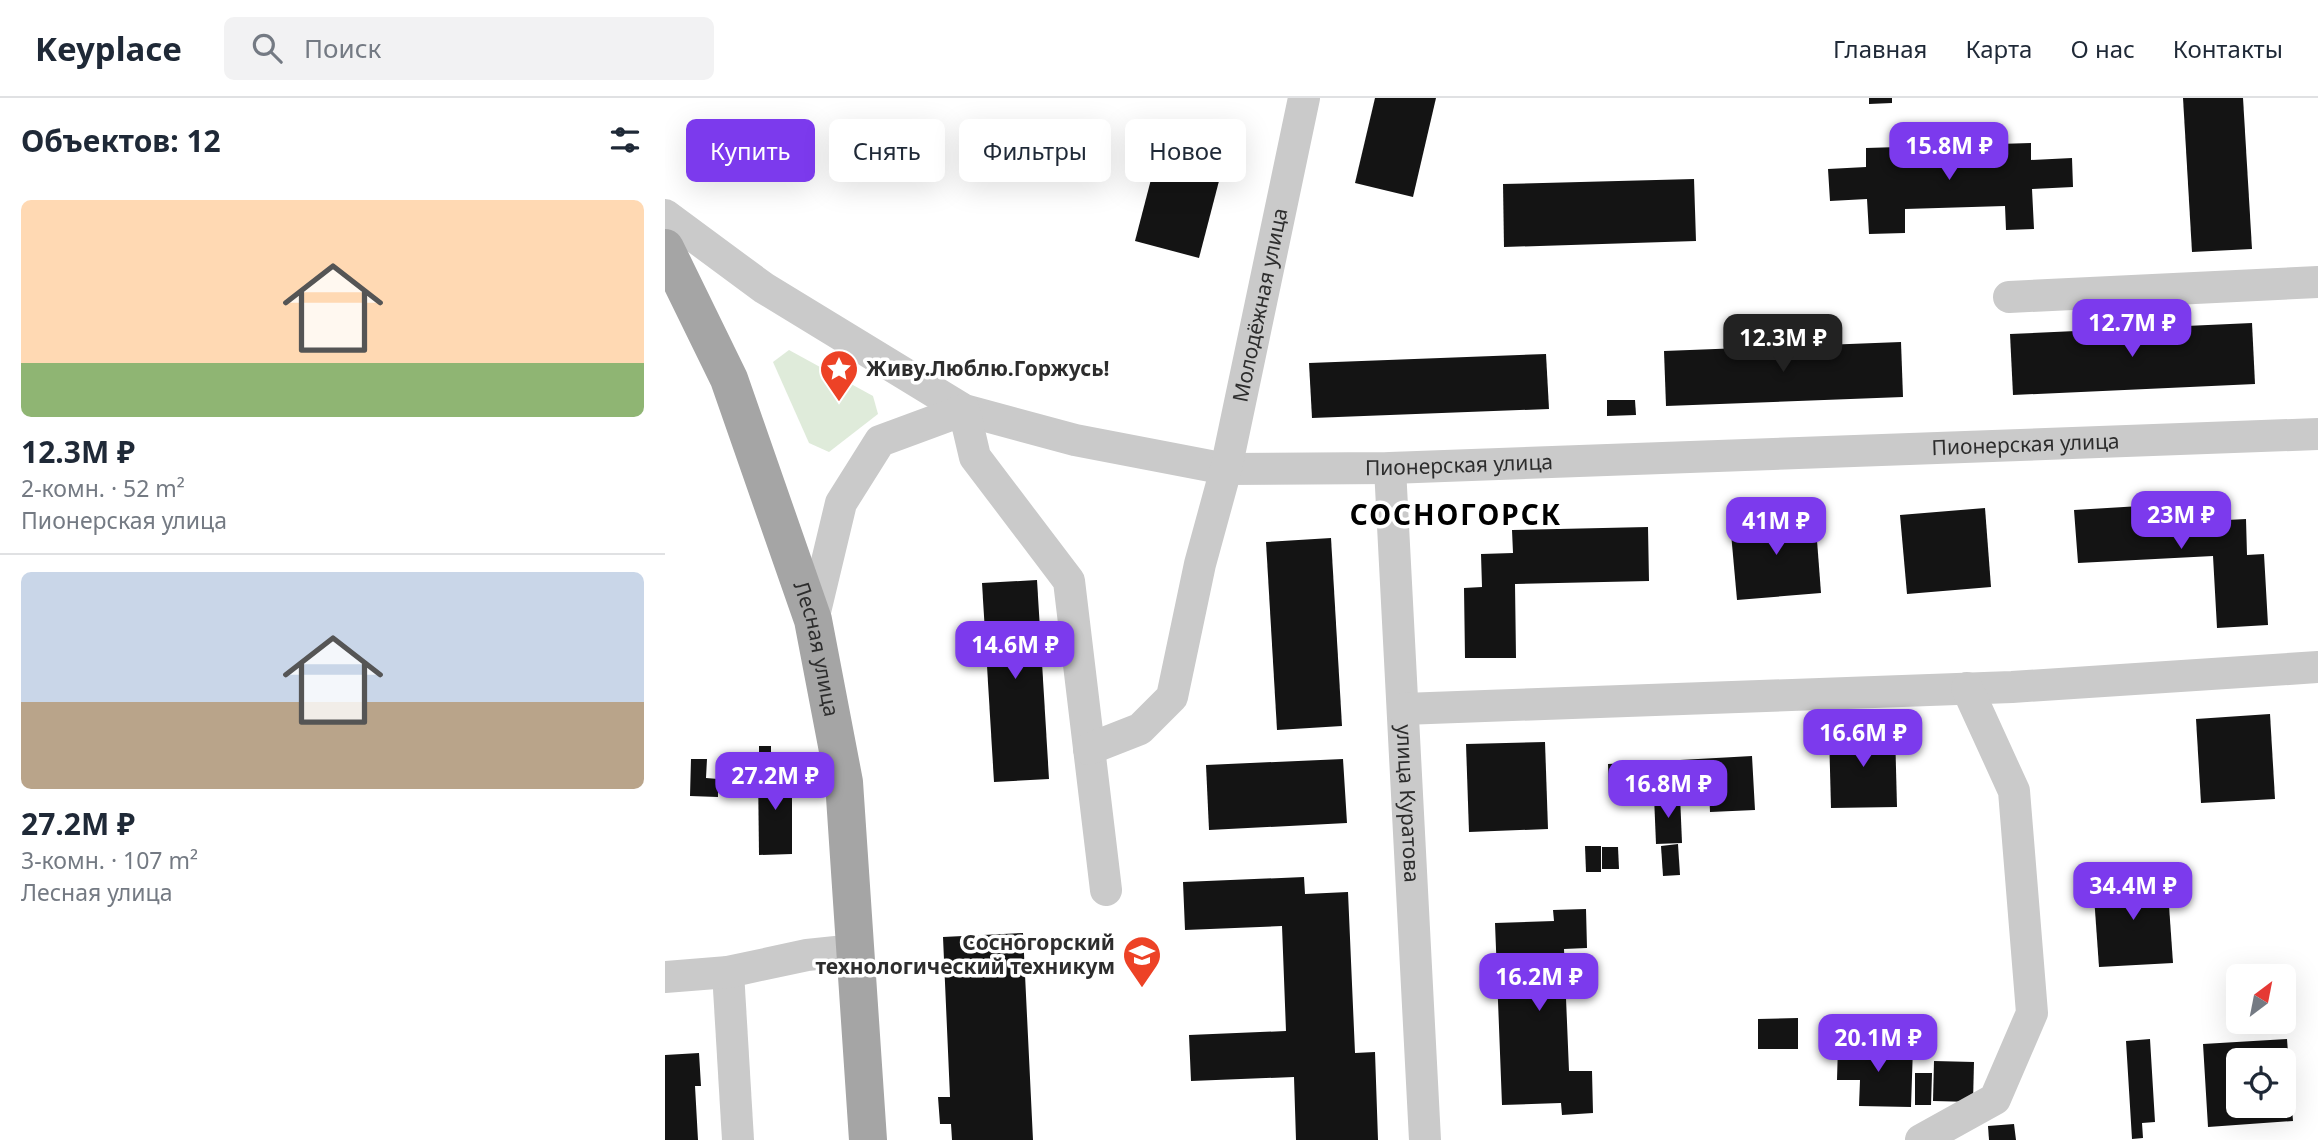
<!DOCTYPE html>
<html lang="ru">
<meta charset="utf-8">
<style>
body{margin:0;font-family:"Noto Sans",sans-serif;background:#f2f2f3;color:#1f2937;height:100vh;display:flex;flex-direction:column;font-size:26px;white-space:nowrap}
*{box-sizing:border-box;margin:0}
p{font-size:23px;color:#747a83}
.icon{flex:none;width:38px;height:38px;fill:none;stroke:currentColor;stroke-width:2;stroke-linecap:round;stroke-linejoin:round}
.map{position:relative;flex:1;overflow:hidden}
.panel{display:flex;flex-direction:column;background:#fff;width:665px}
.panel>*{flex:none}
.hud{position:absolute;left:21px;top:21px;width:665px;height:63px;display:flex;gap:14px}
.needle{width:46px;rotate:32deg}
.buttons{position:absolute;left:1561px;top:866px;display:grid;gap:14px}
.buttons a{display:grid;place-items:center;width:70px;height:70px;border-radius:10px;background:#fff;box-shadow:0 7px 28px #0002;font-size:35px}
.price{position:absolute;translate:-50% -60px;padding:0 16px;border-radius:14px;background:#7c3aed;color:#fff;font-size:23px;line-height:46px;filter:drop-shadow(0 2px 4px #0008)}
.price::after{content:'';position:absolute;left:50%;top:42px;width:21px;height:16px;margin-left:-10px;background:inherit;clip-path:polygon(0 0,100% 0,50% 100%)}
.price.selected{background:#222;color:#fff}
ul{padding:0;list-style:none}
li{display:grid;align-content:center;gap:14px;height:371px;padding:0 21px}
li+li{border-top:2px solid #e0e1e3}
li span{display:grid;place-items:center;height:217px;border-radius:10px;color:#555}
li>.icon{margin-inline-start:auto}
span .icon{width:126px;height:126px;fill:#fffc;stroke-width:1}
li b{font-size:30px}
h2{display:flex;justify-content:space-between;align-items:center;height:84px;padding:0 21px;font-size:30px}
.tag{padding:0 24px;border-radius:10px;background:#fff;box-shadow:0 7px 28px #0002;font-size:24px;line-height:63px}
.tag.selected{background:#7c3aed;color:#fff}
header{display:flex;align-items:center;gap:42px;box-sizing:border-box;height:98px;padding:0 35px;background:#fff;border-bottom:2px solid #e0e1e3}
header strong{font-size:33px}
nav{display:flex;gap:38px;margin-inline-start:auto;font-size:24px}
.search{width:490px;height:63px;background:#f2f2f3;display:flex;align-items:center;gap:18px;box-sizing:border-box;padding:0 24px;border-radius:10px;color:#747a83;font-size:26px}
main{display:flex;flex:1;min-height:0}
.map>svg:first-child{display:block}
.green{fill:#dfebda}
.building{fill:#141414;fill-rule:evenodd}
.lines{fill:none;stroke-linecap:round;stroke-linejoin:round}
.minor{stroke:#cacaca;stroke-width:32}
.major{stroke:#a5a5a5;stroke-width:38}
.labels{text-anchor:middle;stroke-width:7;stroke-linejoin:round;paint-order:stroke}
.street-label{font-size:21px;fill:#2d2d2d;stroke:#fff}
.poi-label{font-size:21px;font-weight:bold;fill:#2d2d2d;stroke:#fff;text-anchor:start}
.district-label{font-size:28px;font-weight:bold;letter-spacing:2px;fill:#000;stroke:#fff}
</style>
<header>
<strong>Keyplace</strong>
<div class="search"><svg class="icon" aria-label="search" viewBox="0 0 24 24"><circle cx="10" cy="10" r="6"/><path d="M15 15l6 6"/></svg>Поиск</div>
<nav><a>Главная</a><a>Карта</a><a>О нас</a><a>Контакты</a></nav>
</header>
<main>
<section class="panel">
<h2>Объектов: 12<svg class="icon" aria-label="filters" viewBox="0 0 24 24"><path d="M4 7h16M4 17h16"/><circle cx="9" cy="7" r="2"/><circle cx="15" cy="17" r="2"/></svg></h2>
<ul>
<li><span style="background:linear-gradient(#ffd9b3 75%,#8fb573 0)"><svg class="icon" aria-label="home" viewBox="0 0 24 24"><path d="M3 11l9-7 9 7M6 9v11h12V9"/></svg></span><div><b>12.3M ₽</b><p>2-комн. · 52 m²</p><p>Пионерская улица</p></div></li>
<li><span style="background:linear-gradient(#c9d6e8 60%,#b9a48a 0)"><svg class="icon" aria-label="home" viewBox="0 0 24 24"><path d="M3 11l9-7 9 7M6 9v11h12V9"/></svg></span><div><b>27.2M ₽</b><p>3-комн. · 107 m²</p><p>Лесная улица</p></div></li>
</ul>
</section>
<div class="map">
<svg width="1653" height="1042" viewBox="0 0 1653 1042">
<rect width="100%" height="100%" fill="#fff"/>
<!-- green -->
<path class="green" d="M124 252 208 298 213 316 164 354 144 345 108 264Z"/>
<!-- building -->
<g class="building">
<path d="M710 0H771L748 99 690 85Z"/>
<path d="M1204 0H1227V5L1204 6Z"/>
<path d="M1518 0H1578L1587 151 1527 154Z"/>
<path d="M497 39 561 56 534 160 470 143Z"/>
<path d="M1366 45V62L1407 60 1408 89 1367 91 1369 131 1341 132 1340 108 1240 111V135L1204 136 1202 101 1165 103 1163 71 1201 69V50Z"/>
<path d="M1029 81 1031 143 839 149 838 86Z"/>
<path d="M1587 225 1590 286 1348 297 1345 236Z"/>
<path d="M1236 244 1238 299 1001 308 999 253Z"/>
<path d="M881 256 884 311 647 320 644 265Z"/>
<path d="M942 302H970L971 317 942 318Z"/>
<path d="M1542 404 1543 423 1581 421 1582 457 1599 456 1603 527 1552 530 1548 458 1413 465 1409 412Z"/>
<path d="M1320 410 1326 489 1242 496 1235 417Z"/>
<path d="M1150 416 1156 495 1072 502 1065 424Z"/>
<path d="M983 429 984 483 850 486 851 560H800L799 490 817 489 816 456 848 455 847 432Z"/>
<path d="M666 440 677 628 612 632 601 444Z"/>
<path d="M372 482 384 681 329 684 317 485Z"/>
<path d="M1605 616 1610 701 1536 705 1531 621Z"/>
<path d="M1230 632 1232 709 1166 710 1164 634Z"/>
<path d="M880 644 883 731 804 734 801 646Z"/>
<rect x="94" y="648" width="12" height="17"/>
<path d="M1087 658 1090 712 1045 714 1044 691 944 697 943 666Z"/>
<path d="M26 661H42L41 680 53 681V699L25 698Z"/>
<path d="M678 661 682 725 544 732 541 667Z"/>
<path d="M127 671V756L94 757 93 672Z"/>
<path d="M1015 697 1017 745 991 746 989 698Z"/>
<path d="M1013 746 1015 777 998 778 996 748Z"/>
<path d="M920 748H936V774H921Z"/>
<path d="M937 749H953L954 771H937Z"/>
<path d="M639 779 640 796 683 794 690 955 710 954 713 1042H631L629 979 526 983 524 937 621 933 617 828 520 832 518 784Z"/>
<path d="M1502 779 1508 865 1434 869 1428 784Z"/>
<path d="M921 811 922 850 899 851 904 973H927L928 1015 897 1017 896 1005 837 1007 830 825 889 823 888 812Z"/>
<path d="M358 835 368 1042H287L286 1026H275L273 999H285L278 839Z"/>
<path d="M1133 920V951H1093V921Z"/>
<path d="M1485 941 1490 1024 1477 1025 1478 1040 1467 1041 1461 943Z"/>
<path d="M1622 941 1628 1023 1543 1029 1538 946ZM1573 962H1619V1008H1573Z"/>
<path d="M1173 947 1248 949 1246 1009 1194 1008 1195 982H1172Z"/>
<path d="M34 955 36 988H30L33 1042H0V957Z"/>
<path d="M1269 963 1309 964 1308 1004 1268 1003Z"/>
<path d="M1250 975H1267L1266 1007H1250Z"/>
<path d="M1349 1026 1351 1042H1324L1323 1028Z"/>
</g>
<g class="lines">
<!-- minor -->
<g class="minor">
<path id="s1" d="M0 117 99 190 299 312 410 342 561 371 725 370 1653 336"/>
<path d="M1344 199 1653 184"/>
<path id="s2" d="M725 370 760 1042"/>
<path d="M148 522 176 405 215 343 299 312 310 359 404 483 441 792"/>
<path d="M738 611 1347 589 1653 569"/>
<path id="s3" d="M424 651 475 631 507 599 535 466 561 371 639 0"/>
<path d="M63 874 73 1042"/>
<path d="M0 879 63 874 142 857 190 852"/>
<path d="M1256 1042 1330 1001 1367 915 1349 693 1302 590"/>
</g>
<!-- major -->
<path class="major" id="s4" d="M0 150 64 281 148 522 179 684 203 1042"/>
</g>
<!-- icons -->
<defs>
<symbol id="sight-pin" viewBox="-11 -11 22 30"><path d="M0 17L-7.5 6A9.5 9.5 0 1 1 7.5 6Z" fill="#ed4226" stroke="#fff"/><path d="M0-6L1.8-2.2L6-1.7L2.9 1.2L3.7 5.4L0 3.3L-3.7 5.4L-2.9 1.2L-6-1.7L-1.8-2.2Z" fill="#fff"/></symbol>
<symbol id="university-pin" viewBox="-11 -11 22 30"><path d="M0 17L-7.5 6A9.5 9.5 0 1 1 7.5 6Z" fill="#ed4226" stroke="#fff"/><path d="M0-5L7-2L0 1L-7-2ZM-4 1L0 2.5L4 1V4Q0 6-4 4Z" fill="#fff"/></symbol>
</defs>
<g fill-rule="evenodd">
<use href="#sight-pin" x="152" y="249" width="44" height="60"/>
<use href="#university-pin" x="455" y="835" width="44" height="60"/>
</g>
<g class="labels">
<!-- street labels -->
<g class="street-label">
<text dy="7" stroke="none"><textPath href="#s3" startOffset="502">Молодёжная улица</textPath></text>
<text dy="7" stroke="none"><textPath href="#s1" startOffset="1426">Пионерская улица</textPath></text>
<text dy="7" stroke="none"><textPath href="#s1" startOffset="859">Пионерская улица</textPath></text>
<text dy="7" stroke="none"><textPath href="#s4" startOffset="430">Лесная улица</textPath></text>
<text dy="7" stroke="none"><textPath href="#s2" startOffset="336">улица Куратова</textPath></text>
</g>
<!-- poi labels -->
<g class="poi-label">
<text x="201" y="278">Живу.Люблю.Горжусь!</text>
<text x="450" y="852" text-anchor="end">Сосногорский<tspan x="450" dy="24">технологический техникум</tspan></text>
</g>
<!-- district labels -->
<g class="district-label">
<text x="791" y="427">СОСНОГОРСК</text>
</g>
</g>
</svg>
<div class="buttons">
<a><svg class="needle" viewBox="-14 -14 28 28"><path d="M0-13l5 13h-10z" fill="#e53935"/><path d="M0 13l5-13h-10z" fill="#747a83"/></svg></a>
<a><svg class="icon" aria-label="locate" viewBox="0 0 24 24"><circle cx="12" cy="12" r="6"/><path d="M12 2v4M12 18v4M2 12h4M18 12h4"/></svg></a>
</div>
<b class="price" style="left:1284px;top:84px">15.8M ₽</b>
<b class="price" style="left:1467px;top:261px">12.7M ₽</b>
<b class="price selected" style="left:1118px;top:276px">12.3M ₽</b>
<b class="price" style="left:1516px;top:453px">23M ₽</b>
<b class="price" style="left:1111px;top:459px">41M ₽</b>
<b class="price" style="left:350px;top:583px">14.6M ₽</b>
<b class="price" style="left:1198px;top:671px">16.6M ₽</b>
<b class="price" style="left:110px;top:714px">27.2M ₽</b>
<b class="price" style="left:1003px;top:722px">16.8M ₽</b>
<b class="price" style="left:1468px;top:824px">34.4M ₽</b>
<b class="price" style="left:874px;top:915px">16.2M ₽</b>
<b class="price" style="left:1213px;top:976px">20.1M ₽</b>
<div class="hud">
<a class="tag selected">Купить</a>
<a class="tag">Снять</a>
<a class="tag">Фильтры</a>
<a class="tag">Новое</a>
</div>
</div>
</main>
